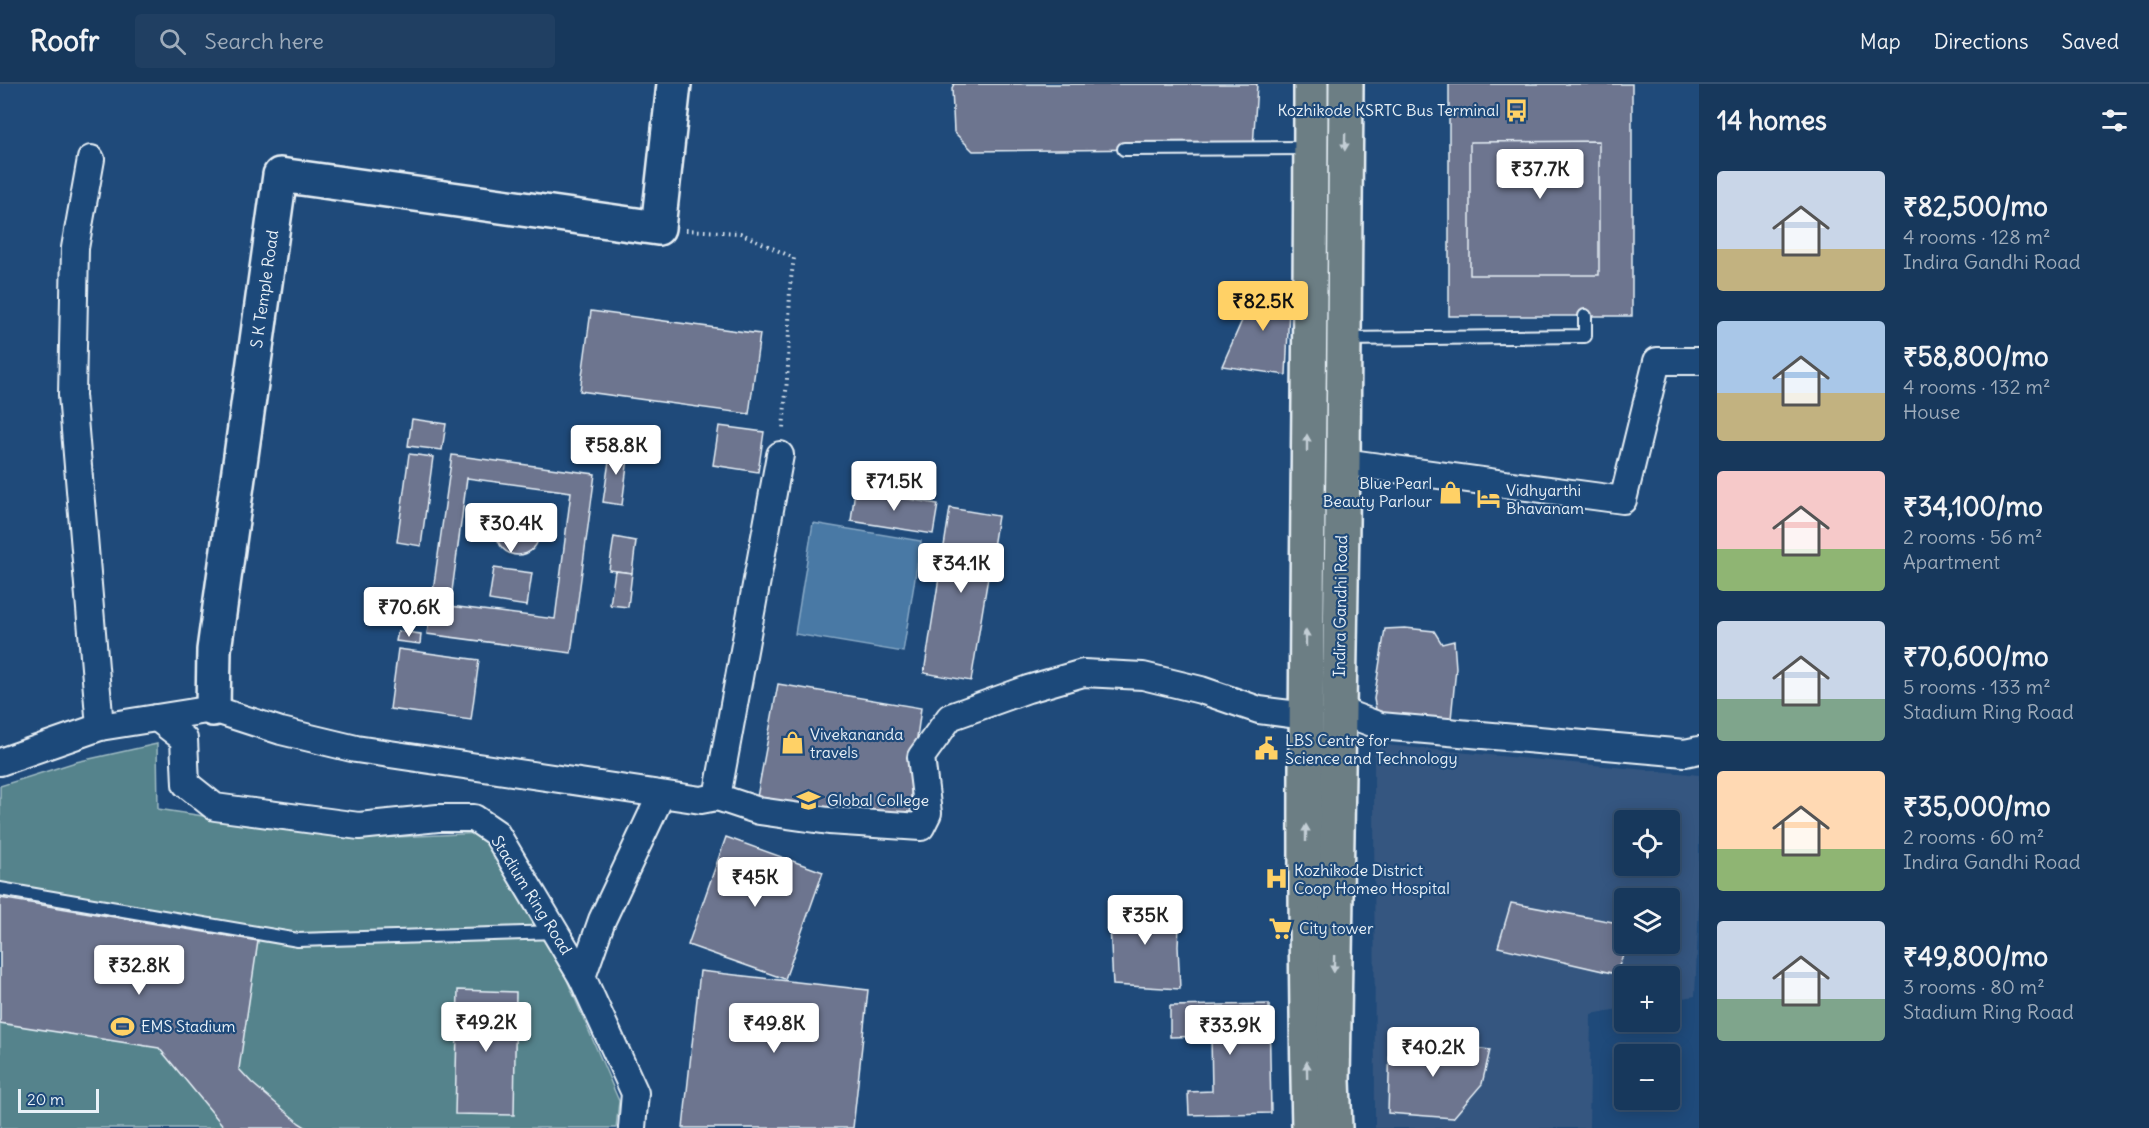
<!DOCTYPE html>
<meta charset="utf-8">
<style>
body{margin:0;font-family:Delius,sans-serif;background:#203f62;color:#f1f3f6;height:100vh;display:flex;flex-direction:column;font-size:22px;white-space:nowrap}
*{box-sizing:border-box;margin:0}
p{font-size:20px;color:#9eacbb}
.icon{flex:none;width:33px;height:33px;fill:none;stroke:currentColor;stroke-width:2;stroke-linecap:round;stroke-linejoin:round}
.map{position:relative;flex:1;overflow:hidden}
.details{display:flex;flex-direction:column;background:#17385c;width:450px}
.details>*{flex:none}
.fabs{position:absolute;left:1614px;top:726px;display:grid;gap:12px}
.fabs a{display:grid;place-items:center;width:66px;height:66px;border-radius:6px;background:#17385c;box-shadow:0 3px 15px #0003,0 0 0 2px #365272;font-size:30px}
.scale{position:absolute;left:18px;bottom:15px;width:81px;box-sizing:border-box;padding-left:6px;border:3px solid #e8f1f8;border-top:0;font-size:16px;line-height:21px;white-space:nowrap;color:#e8f1f8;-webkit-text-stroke:4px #1f4a7a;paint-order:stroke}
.price{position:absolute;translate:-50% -51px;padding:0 14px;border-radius:6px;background:#fff;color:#222;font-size:20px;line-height:39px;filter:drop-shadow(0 2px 3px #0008)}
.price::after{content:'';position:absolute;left:50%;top:36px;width:18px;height:14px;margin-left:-9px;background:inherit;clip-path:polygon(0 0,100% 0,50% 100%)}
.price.active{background:#ffd166;color:#111}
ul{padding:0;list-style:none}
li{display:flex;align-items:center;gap:18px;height:150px;padding:0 18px}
li span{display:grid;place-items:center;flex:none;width:168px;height:120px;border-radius:6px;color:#555}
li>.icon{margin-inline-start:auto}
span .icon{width:72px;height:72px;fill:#fffc;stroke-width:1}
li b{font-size:26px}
h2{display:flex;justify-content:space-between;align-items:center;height:72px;padding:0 18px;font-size:26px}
header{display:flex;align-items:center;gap:36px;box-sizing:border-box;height:84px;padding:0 30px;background:#17385c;border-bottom:2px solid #365272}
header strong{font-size:28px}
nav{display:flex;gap:33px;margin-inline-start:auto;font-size:21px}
.search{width:420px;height:54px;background:#203f62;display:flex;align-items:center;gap:15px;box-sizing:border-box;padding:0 21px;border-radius:6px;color:#9eacbb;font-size:22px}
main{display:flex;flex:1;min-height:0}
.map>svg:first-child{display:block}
.built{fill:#365780;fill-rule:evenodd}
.green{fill:#55838c;stroke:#9ebac2;stroke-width:1.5}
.water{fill:#4879a5;stroke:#88a9c6;stroke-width:1.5}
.building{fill:#6d758f;stroke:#e8f1f8;stroke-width:1.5;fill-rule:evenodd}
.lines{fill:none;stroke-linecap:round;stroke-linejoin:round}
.lane-casing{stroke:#e8f1f8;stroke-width:16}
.street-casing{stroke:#e8f1f8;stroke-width:30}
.secondary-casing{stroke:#e8f1f8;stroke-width:38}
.primary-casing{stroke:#e8f1f8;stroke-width:38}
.path{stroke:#e8f1f8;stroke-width:4;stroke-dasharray:1.5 4.5;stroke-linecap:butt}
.lane{stroke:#1f4a7a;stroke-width:12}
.street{stroke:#1f4a7a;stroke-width:26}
.secondary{stroke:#1f4a7a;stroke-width:33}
.primary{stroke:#6c7e84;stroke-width:33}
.oneway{fill:#c3ced5}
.labels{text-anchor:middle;stroke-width:4.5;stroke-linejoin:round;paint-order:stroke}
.poi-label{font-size:16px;fill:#e8f1f8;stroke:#1f4a7a;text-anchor:start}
.street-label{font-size:16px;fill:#e8f1f8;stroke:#1f4a7a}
</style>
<header>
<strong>Roofr</strong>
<div class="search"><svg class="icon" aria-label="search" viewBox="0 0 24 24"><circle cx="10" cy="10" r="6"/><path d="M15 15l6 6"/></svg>Search here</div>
<nav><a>Map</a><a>Directions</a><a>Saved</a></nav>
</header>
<main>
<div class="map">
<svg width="1699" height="1044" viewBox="0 0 1699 1044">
<rect width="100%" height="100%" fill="#1f4a7a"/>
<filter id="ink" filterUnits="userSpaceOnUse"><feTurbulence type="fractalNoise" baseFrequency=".0167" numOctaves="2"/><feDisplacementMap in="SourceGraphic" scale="12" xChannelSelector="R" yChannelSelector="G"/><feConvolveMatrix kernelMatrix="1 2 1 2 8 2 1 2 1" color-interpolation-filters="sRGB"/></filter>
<g filter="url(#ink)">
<!-- built -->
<path class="built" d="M1374 660 1699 691V819L1695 912 1670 916V892H1624V924L1591 930 1589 1044H1375ZM1624 736H1670V782H1624ZM1624 814H1670V860H1624Z"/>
<!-- green -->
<path class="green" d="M157 660 158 725 352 755 483 749 564 889 619 1017 616 1044H0V702L76 678Z"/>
<!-- water -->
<path class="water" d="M813 439 921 457 903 568 795 550Z"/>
<!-- building -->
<g class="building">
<path d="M954 0H1257L1253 64 973 67 954 48 952 4Z"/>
<rect x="1449" y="0" width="183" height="232"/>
<path d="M1599 57V191H1470V58Z"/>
<path d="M1259 198 1290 201 1286 291 1222 282Z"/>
<path d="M591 227 760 250 749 330 580 307Z"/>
<path d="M412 335 446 340 442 366 408 362Z"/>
<path d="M719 342 764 348 758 388 713 381Z"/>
<path d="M611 363 629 366 622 421 603 418Z"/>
<path d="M409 370 433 373 421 462 397 458Z"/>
<path d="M452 371 595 390 571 569 427 550ZM467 394 571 408 555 535 450 522Z"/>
<path d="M855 406 938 420 933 450 851 437Z"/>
<path d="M950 424 998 432 971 597 924 589Z"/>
<circle cx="518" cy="450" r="21"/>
<path d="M614 453 636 457 632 489 609 486Z"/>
<path d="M494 484 532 489 527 522 489 516Z"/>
<path d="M615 487 632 489 628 523 610 521Z"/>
<path d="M1405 544 1434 547 1442 560 1454 557 1456 584 1451 635 1426 636 1377 631 1374 615 1385 545Z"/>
<path d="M398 547 421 550 420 560 396 557Z"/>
<path d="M398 565 479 576 471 636 390 625Z"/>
<path d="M778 600 921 624 912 690 910 736 757 713Z"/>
<path d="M726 753 823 788 785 895 688 861Z"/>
<path d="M0 814 258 857 239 985 252 999 299 1039 307 1044H225L159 964 0 939Z"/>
<path d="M1511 819 1624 840V860H1627L1616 890 1498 863Z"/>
<path d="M1109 821H1180L1178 862 1180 905 1113 901Z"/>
<path d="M700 887 868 906 853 1044H683Z"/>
<path d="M458 906 516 908 514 1031 455 1030Z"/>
<path d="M1269 920 1271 1029 1189 1031 1188 1008 1212 1007 1211 952 1170 953V922Z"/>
<path d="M1390 955 1490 966 1482 1000 1453 1034 1388 1029Z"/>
</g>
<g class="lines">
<defs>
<g id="lane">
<path d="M1124 65 1310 64"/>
<path d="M1344 255 1585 252V232"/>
<path d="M0 805 298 856 556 848"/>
</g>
<g id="street">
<path d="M91 75 75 164 72 311 100 643"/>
<path d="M1343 378 1623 416 1657 277H1699"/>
<path d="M1337 626 1380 642 1685 669 1699 666"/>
<path d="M157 634 184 655 186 700 215 723 359 742 438 734H474L496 749 582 893 635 1009 632 1044"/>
<path d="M0 678 100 643 213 625 281 647 356 665 701 716 717 713 780 371"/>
<path d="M717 713 759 727 829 737 921 743 928 729 921 673 950 633 1028 605 1083 589 1143 592 1201 606 1259 626 1306 632"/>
<path d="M582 893 602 836 661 711"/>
</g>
<path id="secondary" d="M213 625 214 566 280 91 658 144 674 0"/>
<g id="primary">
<path d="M1309 1044C1301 696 1311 348 1311 0"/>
<path d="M1335 1044 1333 997 1343 378 1346 0"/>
</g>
</defs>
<!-- lane casing -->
<use href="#lane" class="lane-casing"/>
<!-- street casing -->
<use href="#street" class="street-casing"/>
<!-- secondary casing -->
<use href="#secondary" class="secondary-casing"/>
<!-- primary casing -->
<use href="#primary" class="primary-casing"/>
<!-- path -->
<path class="path" d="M686 146 740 149 794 174 790 202 788 282 783 346"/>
<!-- lane -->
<use href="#lane" class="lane"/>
<!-- street -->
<use href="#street" class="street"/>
<!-- secondary -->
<use href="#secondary" class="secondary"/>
<!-- primary -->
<use href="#primary" class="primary"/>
</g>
<!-- one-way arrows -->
<defs><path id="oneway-solid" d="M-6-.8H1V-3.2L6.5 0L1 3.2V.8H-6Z" transform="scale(1.5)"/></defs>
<g class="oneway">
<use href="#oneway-solid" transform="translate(1345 58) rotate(91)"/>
<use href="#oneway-solid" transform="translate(1307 359) rotate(-90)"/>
<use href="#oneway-solid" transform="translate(1306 554) rotate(-90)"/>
<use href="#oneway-solid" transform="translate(1306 749) rotate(-90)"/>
<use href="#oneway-solid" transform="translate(1334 880) rotate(91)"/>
<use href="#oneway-solid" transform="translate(1307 986) rotate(-91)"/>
</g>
</g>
<!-- icons -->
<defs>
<symbol id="bus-bare" viewBox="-9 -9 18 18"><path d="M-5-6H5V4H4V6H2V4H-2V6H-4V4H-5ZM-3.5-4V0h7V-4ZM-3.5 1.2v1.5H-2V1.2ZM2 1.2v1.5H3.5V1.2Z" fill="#ffd166" stroke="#1f4a7a" stroke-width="2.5" paint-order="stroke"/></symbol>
<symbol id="shop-bare" viewBox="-9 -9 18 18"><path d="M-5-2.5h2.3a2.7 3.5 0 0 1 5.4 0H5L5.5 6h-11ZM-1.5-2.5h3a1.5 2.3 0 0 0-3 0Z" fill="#ffd166" stroke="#1f4a7a" stroke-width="2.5" paint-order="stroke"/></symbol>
<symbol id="hotel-bare" viewBox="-9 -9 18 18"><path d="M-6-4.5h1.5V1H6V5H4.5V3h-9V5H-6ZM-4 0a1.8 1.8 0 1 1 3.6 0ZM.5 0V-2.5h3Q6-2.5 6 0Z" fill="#ffd166" stroke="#1f4a7a" stroke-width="2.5" paint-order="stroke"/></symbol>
<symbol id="civic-bare" viewBox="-9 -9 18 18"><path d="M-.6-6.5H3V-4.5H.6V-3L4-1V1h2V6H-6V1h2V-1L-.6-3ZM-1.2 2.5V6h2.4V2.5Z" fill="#ffd166" stroke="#1f4a7a" stroke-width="2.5" paint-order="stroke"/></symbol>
<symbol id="university-bare" viewBox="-9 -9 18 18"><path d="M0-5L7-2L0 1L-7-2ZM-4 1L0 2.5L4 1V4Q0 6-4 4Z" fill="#ffd166" stroke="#1f4a7a" stroke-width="2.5" paint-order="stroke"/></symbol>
<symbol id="hospital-bare" viewBox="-9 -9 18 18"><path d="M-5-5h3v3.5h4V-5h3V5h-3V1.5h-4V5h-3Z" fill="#ffd166" stroke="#1f4a7a" stroke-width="2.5" paint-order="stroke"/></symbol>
<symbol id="supermarket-bare" viewBox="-9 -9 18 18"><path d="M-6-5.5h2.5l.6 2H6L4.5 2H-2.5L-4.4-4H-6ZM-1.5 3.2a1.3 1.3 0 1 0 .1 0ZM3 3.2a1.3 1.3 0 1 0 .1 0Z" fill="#ffd166" stroke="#1f4a7a" stroke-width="2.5" paint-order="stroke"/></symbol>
<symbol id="stadium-bare" viewBox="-9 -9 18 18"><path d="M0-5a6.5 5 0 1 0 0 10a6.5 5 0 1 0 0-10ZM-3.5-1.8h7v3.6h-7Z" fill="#ffd166" stroke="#1f4a7a" stroke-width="2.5" paint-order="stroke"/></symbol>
</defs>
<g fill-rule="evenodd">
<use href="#bus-bare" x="1500" y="10" width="33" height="33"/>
<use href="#shop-bare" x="1434" y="392" width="33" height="33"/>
<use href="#hotel-bare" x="1472" y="398" width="33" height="33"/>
<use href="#shop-bare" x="776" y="642" width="33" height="33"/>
<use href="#civic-bare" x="1250" y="648" width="33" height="33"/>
<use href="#university-bare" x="792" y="700" width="33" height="33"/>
<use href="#hospital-bare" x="1260" y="778" width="33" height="33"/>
<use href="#supermarket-bare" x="1264" y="828" width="33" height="33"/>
<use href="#stadium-bare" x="106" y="926" width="33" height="33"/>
</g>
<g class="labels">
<!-- poi labels -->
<g class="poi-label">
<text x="1499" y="32" text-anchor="end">Kozhikode KSRTC Bus Terminal</text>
<text x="1432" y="405" text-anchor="end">Blue Pearl<tspan x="1432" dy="18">Beauty Parlour</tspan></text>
<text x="1506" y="412">Vidhyarthi<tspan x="1506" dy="18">Bhavanam</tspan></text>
<text x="810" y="656">Vivekananda<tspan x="810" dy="18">travels</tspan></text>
<text x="1285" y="662">LBS Centre for<tspan x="1285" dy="18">Science and Technology</tspan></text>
<text x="827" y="722">Global College</text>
<text x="1294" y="792">Kozhikode District<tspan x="1294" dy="18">Coop Homeo Hospital</tspan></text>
<text x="1299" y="850">City tower</text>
<text x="141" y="948">EMS Stadium</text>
</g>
<!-- street labels -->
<g class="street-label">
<text transform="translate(264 205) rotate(-82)" y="6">S K Temple Road</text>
<text transform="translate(1340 522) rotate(-89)" y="6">Indira Gandhi Road</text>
<text transform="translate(532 811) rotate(58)" y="6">Stadium Ring Road</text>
</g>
</g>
</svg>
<div class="fabs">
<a><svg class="icon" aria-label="locate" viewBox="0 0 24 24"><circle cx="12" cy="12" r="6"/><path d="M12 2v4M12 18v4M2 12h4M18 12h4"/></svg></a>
<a><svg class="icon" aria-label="layers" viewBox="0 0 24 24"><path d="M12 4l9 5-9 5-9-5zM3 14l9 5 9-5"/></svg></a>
<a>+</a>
<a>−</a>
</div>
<div class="scale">20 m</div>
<b class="price" style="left:1540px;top:116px">₹37.7K</b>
<b class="price active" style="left:1263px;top:248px">₹82.5K</b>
<b class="price" style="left:616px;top:392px">₹58.8K</b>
<b class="price" style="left:894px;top:428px">₹71.5K</b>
<b class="price" style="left:511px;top:470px">₹30.4K</b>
<b class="price" style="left:961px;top:510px">₹34.1K</b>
<b class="price" style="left:409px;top:554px">₹70.6K</b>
<b class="price" style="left:755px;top:824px">₹45K</b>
<b class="price" style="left:1145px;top:862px">₹35K</b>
<b class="price" style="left:139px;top:912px">₹32.8K</b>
<b class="price" style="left:486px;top:969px">₹49.2K</b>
<b class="price" style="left:774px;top:970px">₹49.8K</b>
<b class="price" style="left:1230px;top:972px">₹33.9K</b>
<b class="price" style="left:1433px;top:994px">₹40.2K</b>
</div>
<section class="details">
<h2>14 homes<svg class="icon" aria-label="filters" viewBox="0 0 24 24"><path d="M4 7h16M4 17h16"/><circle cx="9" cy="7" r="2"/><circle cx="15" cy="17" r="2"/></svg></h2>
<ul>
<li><span style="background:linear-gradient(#c9d6e8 65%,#c2b280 0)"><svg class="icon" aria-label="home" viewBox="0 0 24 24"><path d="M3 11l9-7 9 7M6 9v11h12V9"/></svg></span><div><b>₹82,500/mo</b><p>4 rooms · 128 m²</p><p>Indira Gandhi Road</p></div></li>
<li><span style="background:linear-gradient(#a9c7e8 60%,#c2b280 0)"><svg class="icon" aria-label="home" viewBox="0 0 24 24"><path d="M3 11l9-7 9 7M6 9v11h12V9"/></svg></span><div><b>₹58,800/mo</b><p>4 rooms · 132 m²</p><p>House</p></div></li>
<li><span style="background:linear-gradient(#f6c9c9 65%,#8fb573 0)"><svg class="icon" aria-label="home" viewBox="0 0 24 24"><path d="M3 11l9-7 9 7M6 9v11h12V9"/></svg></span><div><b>₹34,100/mo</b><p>2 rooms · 56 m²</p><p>Apartment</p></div></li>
<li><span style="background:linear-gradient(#c9d6e8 65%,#7fa58c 0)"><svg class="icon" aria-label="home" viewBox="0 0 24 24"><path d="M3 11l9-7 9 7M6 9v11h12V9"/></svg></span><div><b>₹70,600/mo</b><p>5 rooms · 133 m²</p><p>Stadium Ring Road</p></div></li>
<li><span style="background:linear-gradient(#ffd9b3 65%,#8fb573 0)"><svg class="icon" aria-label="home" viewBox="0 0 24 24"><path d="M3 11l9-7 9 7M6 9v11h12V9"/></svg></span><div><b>₹35,000/mo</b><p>2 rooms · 60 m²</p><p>Indira Gandhi Road</p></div></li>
<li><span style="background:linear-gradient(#c9d6e8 65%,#7fa58c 0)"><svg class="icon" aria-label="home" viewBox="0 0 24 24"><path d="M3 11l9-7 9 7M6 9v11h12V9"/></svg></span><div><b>₹49,800/mo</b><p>3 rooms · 80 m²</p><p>Stadium Ring Road</p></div></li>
</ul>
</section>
</main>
